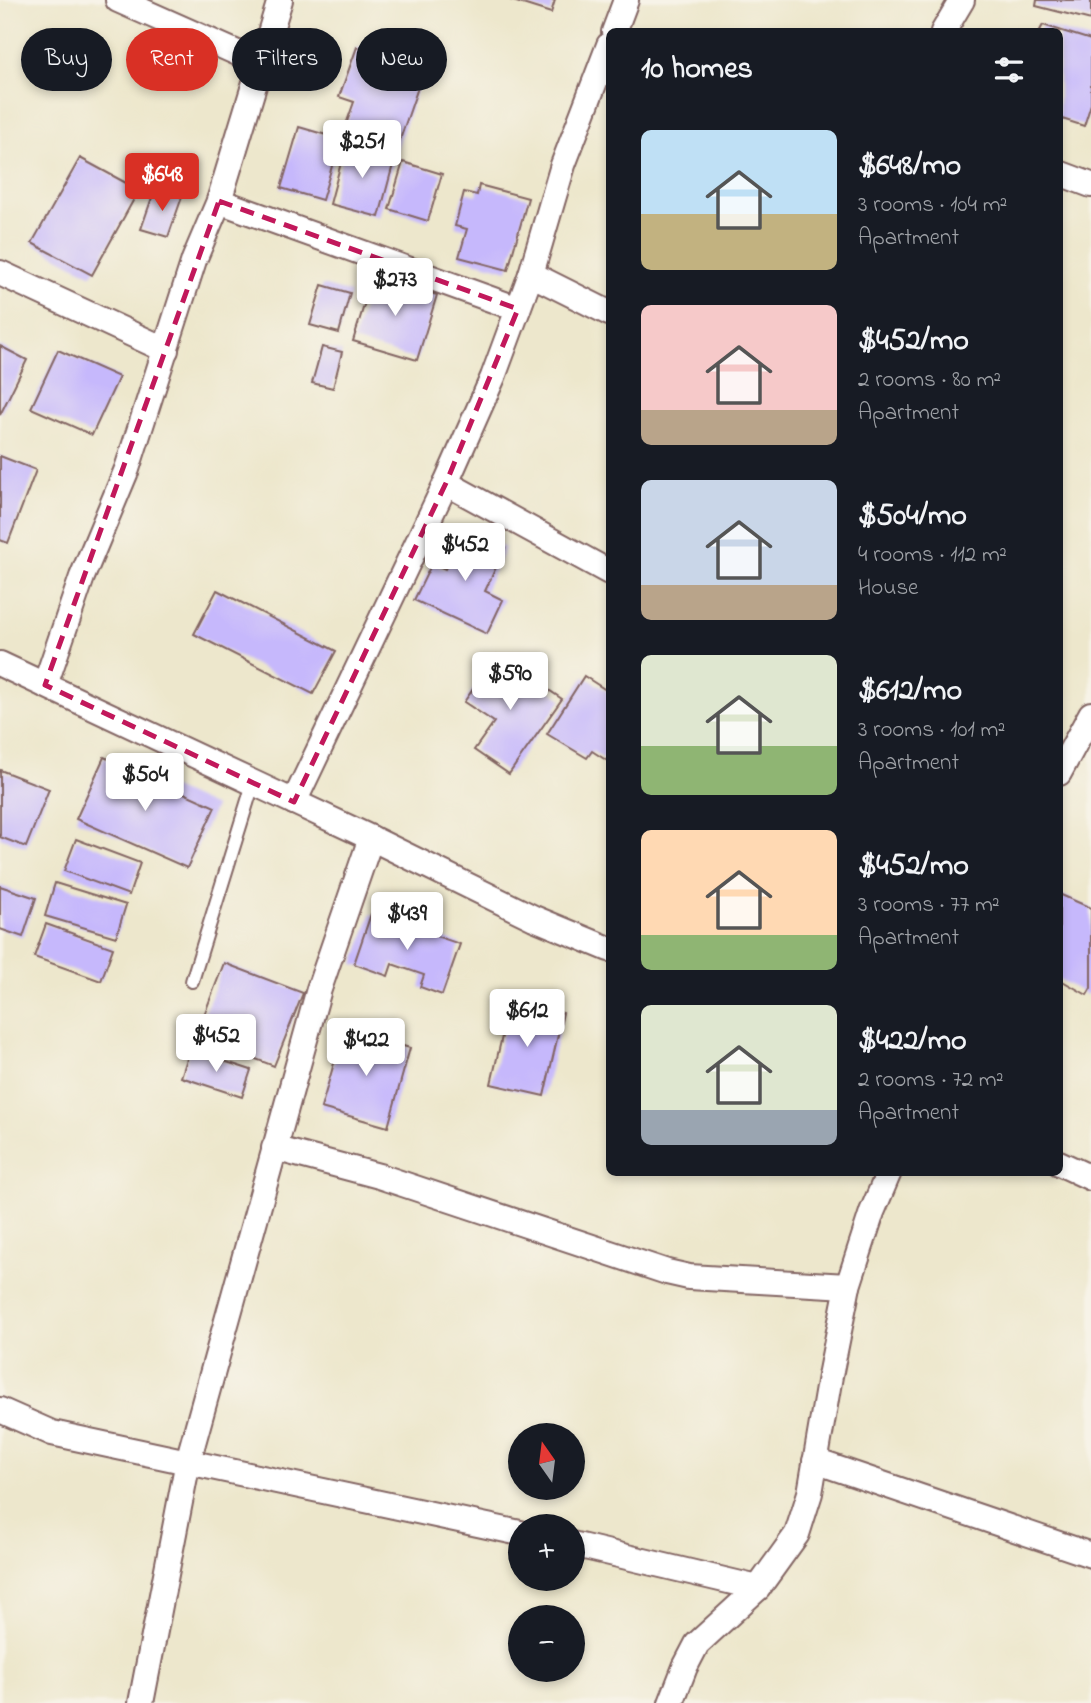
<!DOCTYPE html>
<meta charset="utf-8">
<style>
body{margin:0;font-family:"Indie Flower",sans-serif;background:#20242c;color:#f1f3f6;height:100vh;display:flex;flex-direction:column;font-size:26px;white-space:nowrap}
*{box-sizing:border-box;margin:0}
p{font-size:23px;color:#9ea1a6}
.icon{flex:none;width:38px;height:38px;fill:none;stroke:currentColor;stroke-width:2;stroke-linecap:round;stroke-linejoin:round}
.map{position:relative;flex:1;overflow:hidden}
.drawer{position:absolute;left:606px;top:28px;width:457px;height:1148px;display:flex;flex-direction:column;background:#171b24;border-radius:10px;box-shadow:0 4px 10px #0003}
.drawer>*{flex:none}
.top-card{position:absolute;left:21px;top:28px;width:480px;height:63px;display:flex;gap:14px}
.needle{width:46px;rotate:346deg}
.buttons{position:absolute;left:508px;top:1423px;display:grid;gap:14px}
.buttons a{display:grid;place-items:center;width:77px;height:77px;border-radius:50%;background:#171b24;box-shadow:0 4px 10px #0003;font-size:35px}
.price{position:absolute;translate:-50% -60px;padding:0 16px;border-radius:7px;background:#fff;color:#222;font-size:23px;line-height:46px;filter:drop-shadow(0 2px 4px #0008)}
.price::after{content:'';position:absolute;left:50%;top:42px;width:21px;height:16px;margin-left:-10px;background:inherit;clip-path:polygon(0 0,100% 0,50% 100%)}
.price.current{background:#d93025;color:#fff}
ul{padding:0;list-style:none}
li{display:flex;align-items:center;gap:21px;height:175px;padding:0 35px}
li span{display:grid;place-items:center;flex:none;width:196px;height:140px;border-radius:10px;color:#555}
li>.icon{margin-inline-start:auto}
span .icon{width:84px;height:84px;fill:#fffc;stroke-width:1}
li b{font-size:30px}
h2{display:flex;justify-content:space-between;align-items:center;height:84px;padding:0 35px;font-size:30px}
.tag{padding:0 24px;border-radius:32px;background:#171b24;box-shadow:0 4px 10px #0003;font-size:24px;line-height:63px}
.tag.current{background:#d93025;color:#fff}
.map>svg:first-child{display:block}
.building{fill:#c6b8fc}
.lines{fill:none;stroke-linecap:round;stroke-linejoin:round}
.service-casing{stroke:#836563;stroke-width:16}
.minor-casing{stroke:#836563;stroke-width:28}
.service{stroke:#fff;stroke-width:12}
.minor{stroke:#fff;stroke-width:24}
.marked{fill:none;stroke:#c2185b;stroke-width:5;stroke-dasharray:14 9;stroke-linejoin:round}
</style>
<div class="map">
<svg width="1091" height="1703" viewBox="0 0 1091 1703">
<rect width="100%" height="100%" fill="#f7f3e8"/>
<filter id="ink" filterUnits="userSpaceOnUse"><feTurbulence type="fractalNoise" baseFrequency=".0143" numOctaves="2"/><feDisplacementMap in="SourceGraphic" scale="14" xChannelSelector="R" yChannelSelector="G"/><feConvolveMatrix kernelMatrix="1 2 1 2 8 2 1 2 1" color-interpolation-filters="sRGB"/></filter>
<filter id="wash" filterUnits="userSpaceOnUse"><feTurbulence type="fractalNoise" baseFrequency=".00686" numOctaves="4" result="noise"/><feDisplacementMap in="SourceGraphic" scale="28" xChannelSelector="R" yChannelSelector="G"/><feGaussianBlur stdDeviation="1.57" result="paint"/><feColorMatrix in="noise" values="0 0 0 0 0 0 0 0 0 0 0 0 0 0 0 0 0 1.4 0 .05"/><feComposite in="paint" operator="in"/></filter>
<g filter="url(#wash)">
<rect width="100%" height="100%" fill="#ede7cc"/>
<g id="blocks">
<!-- building -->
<g class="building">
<path d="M510 0H555L551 13Z"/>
<path d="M1037 0H1091V20L1036 6Z"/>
<path d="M1043 25 1091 40V104L1084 126 1059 118V32H1039Z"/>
<path d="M357 47 424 70 396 151 343 133 354 102 339 97Z"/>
<path d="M299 127 340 139 322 200 281 188Z"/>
<path d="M346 144 395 157 379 217 330 204Z"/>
<path d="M80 158 139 190 92 275 32 243Z"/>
<path d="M403 162 442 174 428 221 389 209Z"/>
<path d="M479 185 528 198 508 270 459 257 467 229 455 226 464 192 477 195Z"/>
<path d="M155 189 182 197 168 237 141 229Z"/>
<path d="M373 276 437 295 417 360 353 341Z"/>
<path d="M322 285 350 293 339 333 310 325Z"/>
<path d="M0 346 27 360 0 415Z"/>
<path d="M322 347 342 352 333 388 312 383Z"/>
<path d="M58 350 119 377 92 435 31 408Z"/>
<path d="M0 456 36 470 8 543 0 540Z"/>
<path d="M464 529 505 548 485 591 503 600 487 634 414 600 432 563 445 569Z"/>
<path d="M217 590 336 651 313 694 194 634Z"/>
<path d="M497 655 562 699 509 774 474 750 494 722 464 702Z"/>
<path d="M584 676 609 692V762L592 751 587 758 547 734Z"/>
<path d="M104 757 215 807 187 868 76 819Z"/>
<path d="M0 770 49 789 26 847 0 837Z"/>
<path d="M76 839 140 863 129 895 64 871Z"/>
<path d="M55 883 126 905 116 937 45 916Z"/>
<path d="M0 886 36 898 23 937 0 929Z"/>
<path d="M1059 894 1091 908V988L1087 995 1059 979Z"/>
<path d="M371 914 460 944 442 995 420 987 424 975 392 964 388 976 354 964Z"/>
<path d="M46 924 113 948 101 981 34 957Z"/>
<path d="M224 963 303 993 274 1066 196 1036Z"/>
<path d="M510 1002 563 1013 544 1096 491 1084Z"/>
<path d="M344 1029 410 1048 388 1127 321 1108Z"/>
<path d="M190 1050 251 1070 242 1097 181 1077Z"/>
</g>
</g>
</g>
<g filter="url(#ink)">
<use href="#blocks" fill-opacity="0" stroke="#836563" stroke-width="2"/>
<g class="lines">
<defs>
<path id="service" d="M192 981 253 784"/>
<g id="minor">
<path d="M118 0 260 63"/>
<path d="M614 32 626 0"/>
<path d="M943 32 962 0"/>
<path d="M1059 173 1091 185"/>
<path d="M219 201 518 309"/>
<path d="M0 273 166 350"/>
<path d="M531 274 609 313"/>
<path d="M446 483 609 572"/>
<path d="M0 664 371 838 534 918 609 949"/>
<path d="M45 685 82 577 127 469 194 260 219 201 280 0"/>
<path d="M1059 773 1091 714"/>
<path d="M294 802 446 483 493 377 531 274 563 165 609 45"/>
<path d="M274 1148 379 1176 667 1272 689 1277 848 1286"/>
<path d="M1059 1163 1091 1178"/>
<path d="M0 1410 52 1433 520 1533"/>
<path d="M815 1461 1091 1555"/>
<path d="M572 1544 758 1588"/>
<path d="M141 1703 188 1461 319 989 371 838"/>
<path d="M671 1703 685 1667 697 1644 758 1588 797 1534 810 1493 830 1376 848 1286 872 1212 889 1172"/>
</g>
</defs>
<!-- service casing -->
<use href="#service" class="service-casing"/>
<!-- minor casing -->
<use href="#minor" class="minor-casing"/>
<!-- service -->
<use href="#service" class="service"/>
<!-- minor -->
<use href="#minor" class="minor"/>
</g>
</g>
<!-- marked area -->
<path class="marked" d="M219 201 518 309 446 483 294 802 45 685Z"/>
</svg>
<div class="buttons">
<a><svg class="needle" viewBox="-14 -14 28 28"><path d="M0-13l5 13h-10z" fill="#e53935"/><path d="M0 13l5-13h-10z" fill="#9ea1a6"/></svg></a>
<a>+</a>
<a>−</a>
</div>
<b class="price" style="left:362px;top:180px">$251</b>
<b class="price current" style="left:162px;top:213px">$648</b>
<b class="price" style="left:395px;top:318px">$273</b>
<b class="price" style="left:465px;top:583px">$452</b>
<b class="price" style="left:510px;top:712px">$590</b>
<b class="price" style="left:145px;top:813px">$504</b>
<b class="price" style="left:407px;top:952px">$439</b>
<b class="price" style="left:527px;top:1049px">$612</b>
<b class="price" style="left:216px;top:1074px">$452</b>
<b class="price" style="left:366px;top:1078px">$422</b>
<div class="top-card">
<a class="tag">Buy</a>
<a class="tag current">Rent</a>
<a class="tag">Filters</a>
<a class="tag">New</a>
</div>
<section class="drawer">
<h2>10 homes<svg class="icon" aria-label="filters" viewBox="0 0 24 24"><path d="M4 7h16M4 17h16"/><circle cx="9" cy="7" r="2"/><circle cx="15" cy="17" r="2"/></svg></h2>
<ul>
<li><span style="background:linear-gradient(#bfe0f5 60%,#c2b280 0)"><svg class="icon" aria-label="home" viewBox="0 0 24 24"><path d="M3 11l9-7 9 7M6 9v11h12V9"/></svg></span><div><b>$648/mo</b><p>3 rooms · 104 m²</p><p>Apartment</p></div></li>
<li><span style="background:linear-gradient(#f6c9c9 75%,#b9a48a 0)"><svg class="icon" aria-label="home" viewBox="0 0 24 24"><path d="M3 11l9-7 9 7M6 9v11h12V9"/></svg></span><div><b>$452/mo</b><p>2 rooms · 80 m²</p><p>Apartment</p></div></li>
<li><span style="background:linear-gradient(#c9d6e8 75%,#b9a48a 0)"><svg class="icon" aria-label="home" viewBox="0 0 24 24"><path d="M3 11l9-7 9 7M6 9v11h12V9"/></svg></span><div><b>$504/mo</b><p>4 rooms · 112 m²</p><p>House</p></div></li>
<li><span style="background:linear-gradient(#dfe7d0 65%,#8fb573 0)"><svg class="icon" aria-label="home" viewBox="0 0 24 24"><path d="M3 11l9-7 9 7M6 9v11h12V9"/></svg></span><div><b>$612/mo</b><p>3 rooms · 101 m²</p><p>Apartment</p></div></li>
<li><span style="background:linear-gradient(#ffd9b3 75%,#8fb573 0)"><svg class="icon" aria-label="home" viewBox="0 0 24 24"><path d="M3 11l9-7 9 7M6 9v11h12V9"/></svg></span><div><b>$452/mo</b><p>3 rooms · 77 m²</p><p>Apartment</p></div></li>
<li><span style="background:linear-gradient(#dfe7d0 75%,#9aa5b1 0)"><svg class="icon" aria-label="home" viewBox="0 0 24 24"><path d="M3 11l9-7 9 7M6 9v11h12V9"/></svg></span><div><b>$422/mo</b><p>2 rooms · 72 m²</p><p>Apartment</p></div></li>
</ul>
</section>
</div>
